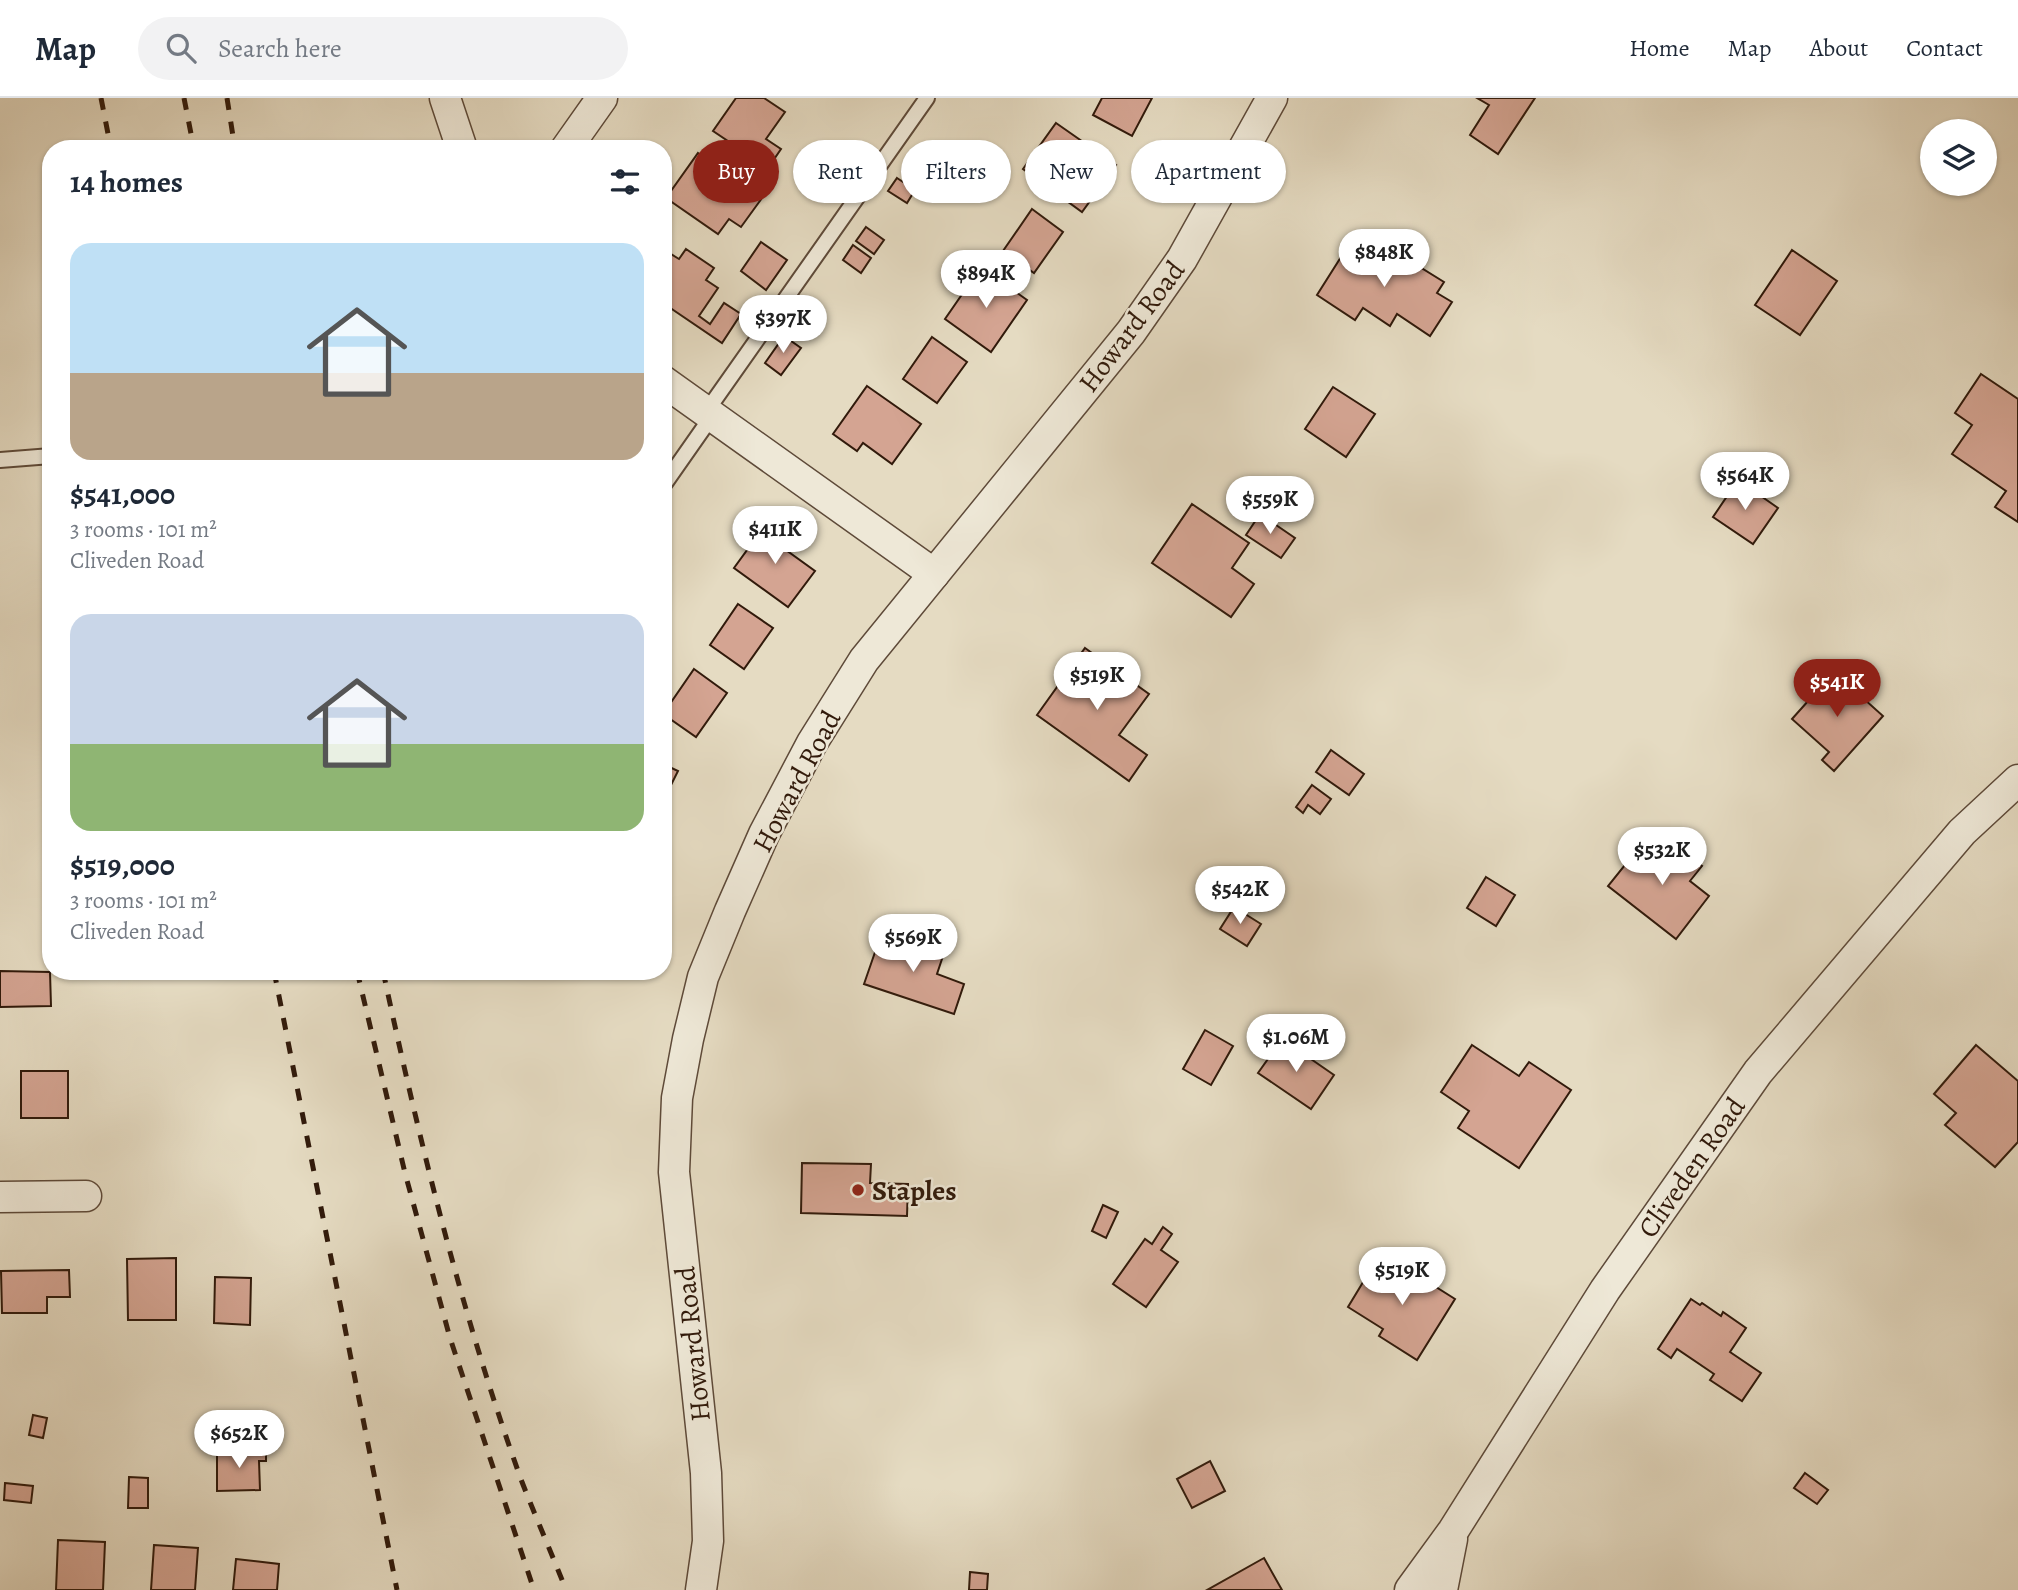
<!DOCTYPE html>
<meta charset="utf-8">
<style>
body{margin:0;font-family:Alegreya,serif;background:#f2f2f3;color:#1f2937;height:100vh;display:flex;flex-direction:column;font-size:26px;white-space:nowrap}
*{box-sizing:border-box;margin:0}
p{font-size:23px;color:#747a83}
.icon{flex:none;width:38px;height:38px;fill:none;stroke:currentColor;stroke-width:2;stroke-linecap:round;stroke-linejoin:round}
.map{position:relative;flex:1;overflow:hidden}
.side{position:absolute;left:42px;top:42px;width:630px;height:840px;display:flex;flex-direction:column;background:#fff;border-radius:28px;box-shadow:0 2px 5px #0004}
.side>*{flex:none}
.top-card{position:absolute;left:693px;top:42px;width:665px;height:63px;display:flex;gap:14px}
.buttons{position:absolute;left:1920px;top:21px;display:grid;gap:14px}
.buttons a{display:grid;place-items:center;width:77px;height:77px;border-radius:50%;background:#fff;box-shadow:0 2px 5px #0004;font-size:35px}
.price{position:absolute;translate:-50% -60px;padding:0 16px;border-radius:24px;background:#fff;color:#222;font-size:23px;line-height:46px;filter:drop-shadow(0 2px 4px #0008)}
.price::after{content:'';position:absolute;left:50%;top:42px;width:21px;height:16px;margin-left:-10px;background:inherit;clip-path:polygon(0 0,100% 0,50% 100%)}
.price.selected{background:#8f2418;color:#fff}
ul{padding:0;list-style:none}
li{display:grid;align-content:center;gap:14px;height:371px;padding:0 28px}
li span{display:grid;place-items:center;height:217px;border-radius:21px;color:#555}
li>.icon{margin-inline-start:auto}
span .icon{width:126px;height:126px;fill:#fffc;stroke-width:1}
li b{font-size:30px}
h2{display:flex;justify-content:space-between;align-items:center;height:84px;padding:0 28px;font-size:30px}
.chip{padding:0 24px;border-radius:32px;background:#fff;box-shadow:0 2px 5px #0004;font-size:24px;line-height:63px}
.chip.selected{background:#8f2418;color:#fff}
header{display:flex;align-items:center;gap:42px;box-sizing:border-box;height:98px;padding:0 35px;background:#fff;border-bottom:2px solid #e0e1e3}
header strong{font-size:33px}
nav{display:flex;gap:38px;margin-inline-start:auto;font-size:24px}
.search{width:490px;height:63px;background:#f2f2f3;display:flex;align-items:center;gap:18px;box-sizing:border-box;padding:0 24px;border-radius:38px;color:#747a83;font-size:26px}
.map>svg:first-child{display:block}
.building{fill:#d4a492;stroke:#311a0b;stroke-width:2}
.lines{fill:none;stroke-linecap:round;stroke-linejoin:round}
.service-casing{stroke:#5e4a39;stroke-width:18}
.minor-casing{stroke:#5e4a39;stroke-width:33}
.service{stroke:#eee8d7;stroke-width:14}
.minor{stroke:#eee8d7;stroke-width:30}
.rail{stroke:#311a0b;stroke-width:5;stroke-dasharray:12 12;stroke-linecap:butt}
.poi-dot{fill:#8f2418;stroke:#eee8d7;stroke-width:2.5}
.labels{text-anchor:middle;stroke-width:5;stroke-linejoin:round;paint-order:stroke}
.street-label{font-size:28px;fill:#311a0b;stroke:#eee8d7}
.poi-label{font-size:28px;font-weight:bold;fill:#311a0b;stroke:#eee8d7;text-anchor:start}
</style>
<header>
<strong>Map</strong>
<div class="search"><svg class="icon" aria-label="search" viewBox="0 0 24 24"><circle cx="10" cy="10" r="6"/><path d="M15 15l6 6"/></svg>Search here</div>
<nav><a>Home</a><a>Map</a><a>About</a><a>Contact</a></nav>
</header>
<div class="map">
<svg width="2018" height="1492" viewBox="0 0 2018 1492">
<rect width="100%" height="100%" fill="#e5dbc2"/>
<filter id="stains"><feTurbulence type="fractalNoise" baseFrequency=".00286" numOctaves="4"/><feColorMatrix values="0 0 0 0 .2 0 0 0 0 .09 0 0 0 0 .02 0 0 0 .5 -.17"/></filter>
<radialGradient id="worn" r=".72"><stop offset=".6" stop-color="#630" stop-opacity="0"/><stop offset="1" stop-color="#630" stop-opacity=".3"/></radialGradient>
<!-- building -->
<g class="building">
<path d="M736 0H764L785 14 766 41 781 51 768 70 713 33Z"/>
<path d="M1102 0H1152L1132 38 1093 17Z"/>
<path d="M1477 0H1535L1498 56 1470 37 1489 7Z"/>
<path d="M1056 25 1116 67 1082 114 1023 71Z"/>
<path d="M698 55 762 100 741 129 729 121 718 136 666 100Z"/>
<path d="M897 80 915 92 907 105 888 93Z"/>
<path d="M1032 111 1063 134 1034 175 1003 153Z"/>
<path d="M866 129 884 142 874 156 856 143Z"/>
<path d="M1353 140 1405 172 1410 163 1444 184 1437 195 1452 204 1430 238 1397 216 1390 228 1363 210 1355 222 1317 197Z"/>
<path d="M761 144 787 162 766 192 741 173Z"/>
<path d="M853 147 871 160 861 175 843 162Z"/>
<path d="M686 151 714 170 706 182 718 190 699 218 710 226 724 205 741 216 722 245 663 205V158L666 153 679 161Z"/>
<path d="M1792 152 1837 183 1800 237 1755 207Z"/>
<path d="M981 169 1027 202 991 254 945 221Z"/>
<path d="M784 238 801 250 781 277 765 265Z"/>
<path d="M932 239 967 264 937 305 903 281Z"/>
<path d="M1981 276 2018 301V424L1995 409 2006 393 1952 356 1972 327 1955 315Z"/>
<path d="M867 288 921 326 892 366 863 345 857 353 833 336Z"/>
<path d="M1333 289 1375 316 1346 359 1305 331Z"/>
<path d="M1738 382 1778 410 1753 446 1713 419Z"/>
<path d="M1192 406 1249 445 1232 470 1254 486 1231 519 1152 465Z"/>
<path d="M1260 416 1295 440 1281 460 1246 437Z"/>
<path d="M766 426 792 444 786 452 815 473 788 509 734 470Z"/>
<path d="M738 506 773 530 744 571 710 547Z"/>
<path d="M1085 550 1149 596 1119 637 1147 657 1129 683 1037 617Z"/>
<path d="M694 571 727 595 696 639 663 616Z"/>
<path d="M1834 574 1883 618 1834 673 1822 662 1829 654 1792 621Z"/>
<path d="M1331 652 1364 676 1349 697 1316 674Z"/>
<path d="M663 666 678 673 663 703Z"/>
<path d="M1312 687 1331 701 1320 716 1308 707 1303 715 1296 709Z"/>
<path d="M1671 743 1702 768 1690 783 1709 798 1676 841 1608 788 1641 747 1657 760Z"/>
<path d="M1486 779 1515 797 1496 828 1467 810Z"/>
<path d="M1234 809 1261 826 1247 848 1220 831Z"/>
<path d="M882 834 944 855 937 876 964 886 954 916 864 886Z"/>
<path d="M0 873 50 874 51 908 0 909Z"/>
<path d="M575 873H595L592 880Z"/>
<path d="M1205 932 1233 948 1211 987 1183 971Z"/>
<path d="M1282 941 1334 977 1311 1011 1258 975Z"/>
<path d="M1472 947 1519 978 1529 964 1571 992 1519 1070 1458 1030 1469 1013 1441 994Z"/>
<path d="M1976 947 2018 983V1044L1995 1069 1945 1027 1956 1015 1934 996Z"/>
<rect x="21" y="973" width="47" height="47"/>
<path d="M802 1065 871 1066 870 1085 908 1086 907 1118 801 1115Z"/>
<path d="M1103 1107 1118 1114 1106 1140 1092 1133Z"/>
<path d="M1163 1129 1172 1136 1161 1152 1178 1164 1146 1209 1113 1186 1145 1141 1152 1146Z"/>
<path d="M176 1160V1222H128L127 1161Z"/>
<path d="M1398 1165 1455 1201 1417 1262 1379 1238 1383 1231 1348 1209 1374 1166 1391 1176Z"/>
<path d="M69 1172 70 1199H47V1215H2L1 1173Z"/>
<path d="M215 1179 251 1180 250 1227 214 1225Z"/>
<path d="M1691 1201 1700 1207 1702 1205 1721 1218 1723 1214 1746 1230 1730 1254 1761 1275 1742 1303 1710 1282 1714 1276 1677 1251 1671 1260 1658 1251Z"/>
<path d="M33 1317 47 1320 43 1340 29 1337Z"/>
<path d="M217 1352H258L259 1355 266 1356V1363H259L260 1392 217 1393Z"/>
<path d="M1210 1363 1225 1393 1192 1410 1177 1381Z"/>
<path d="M1805 1375 1828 1392 1817 1406 1794 1390Z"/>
<path d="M129 1379 148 1380V1410H128Z"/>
<path d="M5 1385 33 1388 31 1405 4 1402Z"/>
<path d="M58 1442 105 1444 103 1492H56Z"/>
<path d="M154 1447 198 1450 195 1492H151Z"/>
<path d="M1264 1460 1282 1492H1207Z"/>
<path d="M236 1461 279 1466 277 1492H233Z"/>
<path d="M970 1474 988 1476 987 1492H969Z"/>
</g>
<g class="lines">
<defs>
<g id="service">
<path d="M706 314 927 0"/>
<path d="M0 362 51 358"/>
<path d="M663 388 712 318"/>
</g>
<g id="minor">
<path d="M445 0 462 51"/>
<path d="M566 51 602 0"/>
<path d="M663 283 934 476"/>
<path d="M0 1099 86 1098"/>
<path d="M701 1492 708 1443 706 1375 674 1074 677 1000 688 941 703 879 730 813 764 736 812 645 864 562 1131 234 1182 161 1272 0"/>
<path d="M1410 1492 1453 1433 1605 1192 1758 974 1962 734 2018 682"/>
<path d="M1442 1492 1452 1441"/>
</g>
</defs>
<!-- service casing -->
<use href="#service" class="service-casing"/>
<!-- minor casing -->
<use href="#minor" class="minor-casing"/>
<!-- service -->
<use href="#service" class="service"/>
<!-- minor -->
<use href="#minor" class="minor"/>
<!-- rail -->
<g class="rail">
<path d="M101 0 111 51"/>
<path d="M184 0 194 51"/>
<path d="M227 0 235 51"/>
<path d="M274 873 397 1492"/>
<path d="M357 873 405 1075 450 1240 534 1492"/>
<path d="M383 873C420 1046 462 1218 522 1384 536 1420 552 1456 566 1492"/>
</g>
</g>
<!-- markers -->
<circle class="poi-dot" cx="858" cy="1092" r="7"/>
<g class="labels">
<!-- street labels -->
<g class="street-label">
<text transform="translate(1131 228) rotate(-53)" y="10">Howard Road</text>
<text transform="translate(796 683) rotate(-62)" y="10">Howard Road</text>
<text transform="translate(1691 1069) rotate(-55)" y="10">Cliveden Road</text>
<text transform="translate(692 1246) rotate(-96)" y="10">Howard Road</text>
</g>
<!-- poi labels -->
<g class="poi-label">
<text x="872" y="1102">Staples</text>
</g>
</g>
<rect width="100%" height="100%" filter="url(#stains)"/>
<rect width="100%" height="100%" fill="url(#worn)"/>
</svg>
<div class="buttons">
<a><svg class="icon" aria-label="layers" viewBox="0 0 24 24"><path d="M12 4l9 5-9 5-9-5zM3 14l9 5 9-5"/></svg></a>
</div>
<b class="price" style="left:1384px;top:191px">$848K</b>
<b class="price" style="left:986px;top:212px">$894K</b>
<b class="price" style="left:783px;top:257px">$397K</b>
<b class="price" style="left:1745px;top:414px">$564K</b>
<b class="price" style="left:1270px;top:438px">$559K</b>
<b class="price" style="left:775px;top:468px">$411K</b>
<b class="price" style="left:1097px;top:614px">$519K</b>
<b class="price selected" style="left:1837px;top:621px">$541K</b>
<b class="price" style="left:1662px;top:789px">$532K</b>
<b class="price" style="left:1240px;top:828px">$542K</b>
<b class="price" style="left:913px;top:876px">$569K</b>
<b class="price" style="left:1296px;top:976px">$1.06M</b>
<b class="price" style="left:1402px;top:1209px">$519K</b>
<b class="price" style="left:239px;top:1372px">$652K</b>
<div class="top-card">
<a class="chip selected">Buy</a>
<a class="chip">Rent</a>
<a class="chip">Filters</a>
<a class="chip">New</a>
<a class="chip">Apartment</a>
</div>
<section class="side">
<h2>14 homes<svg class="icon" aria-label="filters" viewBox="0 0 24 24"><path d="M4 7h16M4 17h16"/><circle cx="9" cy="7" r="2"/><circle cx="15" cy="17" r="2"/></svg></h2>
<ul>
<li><span style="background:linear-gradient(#bfe0f5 60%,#b9a48a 0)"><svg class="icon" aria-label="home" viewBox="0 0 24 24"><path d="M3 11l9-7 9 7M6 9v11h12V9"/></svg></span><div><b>$541,000</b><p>3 rooms · 101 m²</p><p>Cliveden Road</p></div></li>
<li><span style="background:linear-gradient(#c9d6e8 60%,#8fb573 0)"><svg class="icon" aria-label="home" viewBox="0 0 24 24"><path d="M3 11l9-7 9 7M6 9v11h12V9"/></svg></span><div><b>$519,000</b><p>3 rooms · 101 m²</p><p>Cliveden Road</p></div></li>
</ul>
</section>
</div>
